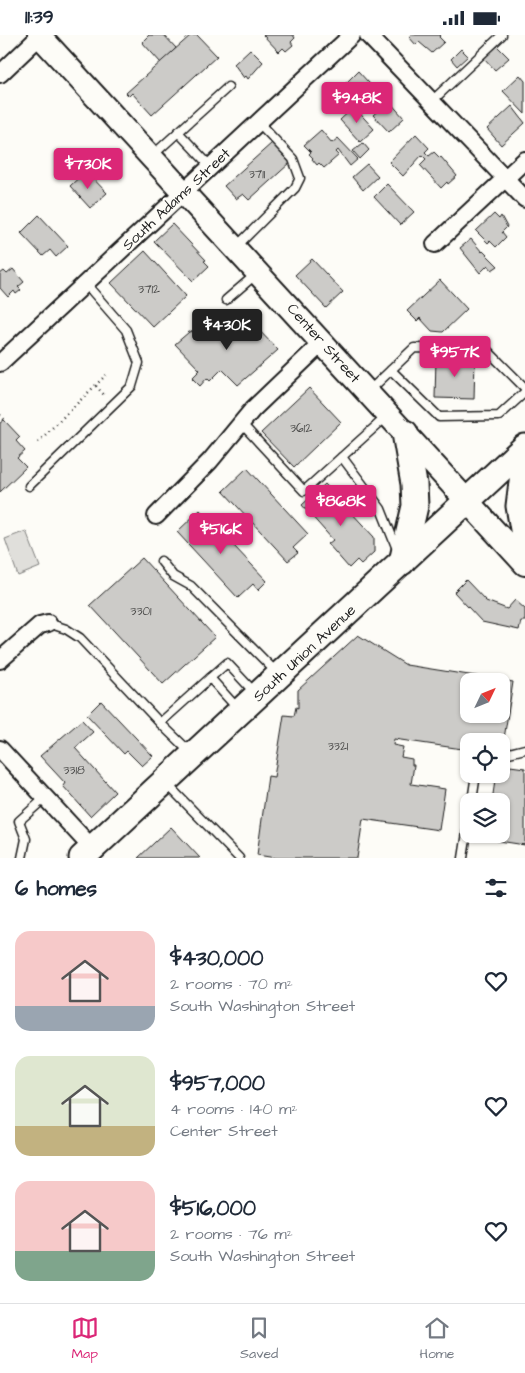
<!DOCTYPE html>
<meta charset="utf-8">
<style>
body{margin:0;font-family:"Architects Daughter",sans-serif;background:#f2f2f3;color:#1f2937;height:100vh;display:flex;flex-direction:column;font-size:19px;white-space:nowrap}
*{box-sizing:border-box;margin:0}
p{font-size:16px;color:#747a83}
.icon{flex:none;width:28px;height:28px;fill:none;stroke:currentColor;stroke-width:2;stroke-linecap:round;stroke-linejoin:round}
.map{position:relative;height:823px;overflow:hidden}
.side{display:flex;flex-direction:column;background:#fff;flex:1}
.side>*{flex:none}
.needle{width:32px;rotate:47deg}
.tools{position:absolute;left:460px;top:638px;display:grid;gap:10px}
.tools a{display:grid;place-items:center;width:50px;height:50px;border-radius:10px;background:#fff;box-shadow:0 1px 4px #0004;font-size:25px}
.price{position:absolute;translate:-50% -42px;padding:0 11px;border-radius:5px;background:#db2777;color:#fff;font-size:16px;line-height:32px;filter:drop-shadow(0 1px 2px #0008)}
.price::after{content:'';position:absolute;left:50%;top:30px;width:15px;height:11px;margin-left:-8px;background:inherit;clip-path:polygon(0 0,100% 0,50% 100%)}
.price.selected{background:#222;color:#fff}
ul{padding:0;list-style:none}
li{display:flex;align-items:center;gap:15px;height:125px;padding:0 15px}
li span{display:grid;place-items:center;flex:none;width:140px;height:100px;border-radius:15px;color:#555}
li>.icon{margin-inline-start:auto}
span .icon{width:60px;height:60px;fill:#fffc;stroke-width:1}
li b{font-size:21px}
h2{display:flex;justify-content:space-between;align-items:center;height:60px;padding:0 15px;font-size:21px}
.status{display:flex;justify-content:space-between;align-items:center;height:35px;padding:0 25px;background:#fff;direction:ltr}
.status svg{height:14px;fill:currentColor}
.tab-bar{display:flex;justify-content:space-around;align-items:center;height:70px;border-top:1px solid #e0e1e3;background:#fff;font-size:14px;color:#747a83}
.tab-bar a{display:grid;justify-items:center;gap:2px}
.tab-bar .selected{color:#db2777}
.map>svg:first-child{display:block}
.green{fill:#e0dfdb;stroke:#7e7e7c}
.building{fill:#cccbc8;stroke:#1c1c1c;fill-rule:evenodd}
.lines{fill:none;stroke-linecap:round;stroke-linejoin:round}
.lane-casing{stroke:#1c1c1c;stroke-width:11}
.street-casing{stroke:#1c1c1c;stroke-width:20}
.secondary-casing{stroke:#1c1c1c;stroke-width:26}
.primary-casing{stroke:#1c1c1c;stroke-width:29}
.path{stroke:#1c1c1c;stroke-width:2.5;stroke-dasharray:1 4;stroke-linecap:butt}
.lane{stroke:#fdfcf7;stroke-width:8}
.street{stroke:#fdfcf7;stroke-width:16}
.secondary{stroke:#fdfcf7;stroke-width:22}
.primary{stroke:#fdfcf7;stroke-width:25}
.labels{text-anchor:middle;stroke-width:4.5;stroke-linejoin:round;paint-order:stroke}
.number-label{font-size:12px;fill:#484847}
.street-label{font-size:15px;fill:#1c1c1c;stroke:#fdfcf7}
</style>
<div class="status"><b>11:39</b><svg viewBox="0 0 49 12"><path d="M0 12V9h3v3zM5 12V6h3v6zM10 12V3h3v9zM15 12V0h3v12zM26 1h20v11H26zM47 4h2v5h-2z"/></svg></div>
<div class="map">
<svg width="525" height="823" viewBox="0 0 525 823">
<rect width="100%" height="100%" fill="#fdfcf7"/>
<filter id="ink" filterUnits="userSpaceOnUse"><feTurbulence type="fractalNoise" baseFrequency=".02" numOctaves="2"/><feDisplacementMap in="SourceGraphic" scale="10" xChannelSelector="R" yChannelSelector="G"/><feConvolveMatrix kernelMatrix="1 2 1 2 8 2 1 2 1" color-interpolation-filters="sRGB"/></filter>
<g filter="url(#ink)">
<!-- green -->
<path class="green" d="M26 496 40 532 18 541 5 504Z"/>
<!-- building -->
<g class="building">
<path d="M149 0H164L176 13 161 28 142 7Z"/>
<path d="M191 0H197L217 21 152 80 132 58 129 61 126 58Z"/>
<path d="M263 0H293L295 3 291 7 293 10 286 16 283 13 279 17Z"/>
<path d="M411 0H441L439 2 444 7 432 18 419 7 416 10 409 2Z"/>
<path d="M496 10 509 23 495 35 483 22Z"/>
<path d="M250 14 263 27 248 44 246 41 244 43 234 29Z"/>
<path d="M461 14 468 21 457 31 451 24Z"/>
<path d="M358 36 380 60 366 73 345 49Z"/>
<path d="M520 40 525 46V79L503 56Z"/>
<path d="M389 66 404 83 389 97 373 80Z"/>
<path d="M512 71 525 88 501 110 487 94Z"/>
<path d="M354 72 374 94 360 107 340 85Z"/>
<path d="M321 95 332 108 338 103 358 124 350 131 338 115 336 117 339 120 324 133 319 128 317 130 312 124 313 123 309 119 311 117 304 110Z"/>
<path d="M416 99 429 113 425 117 429 121 434 117 440 123 441 122 457 141 448 149 447 147 441 153 420 130 426 124 422 120 403 141 389 127Z"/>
<path d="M272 108 290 128 249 165 243 159 236 164 224 151Z"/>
<path d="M363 108 369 115 360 124 353 116Z"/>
<path d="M367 129 378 141 363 155 352 142Z"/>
<path d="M86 136 107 158 90 173 70 151Z"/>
<path d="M387 149 414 177 400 190 374 162Z"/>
<path d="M494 179 499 184 501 181 507 192 502 197 506 202 496 212 490 206 488 208 476 196Z"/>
<path d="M39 180 68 211 56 222 50 215 43 221 21 198Z"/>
<path d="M172 189 206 225 204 226 209 231 193 246 154 206Z"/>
<path d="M471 204 482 217 483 216 498 231 492 235 488 230 480 238 460 213Z"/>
<path d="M145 216 186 261 153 292 111 248Z"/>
<path d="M312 224 343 257 326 273 295 240Z"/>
<path d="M13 234 24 247 18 252 21 255 16 259 14 256 8 262 0 253V239L4 236 7 239Z"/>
<path d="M440 245 467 274 443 297 432 296 420 283 417 286 407 276Z"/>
<path d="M252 288 278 315 238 350 222 334 210 346 207 343 200 351 192 343 200 335 175 309 189 297Z"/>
<path d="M436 323 475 324 474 364 435 363Z"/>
<path d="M309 353 341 387 294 432 261 398Z"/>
<path d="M4 385 20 402 16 406 25 416 17 423 26 432 0 457V388Z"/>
<path d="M247 433 308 499 293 513 298 518 288 526 223 456Z"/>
<path d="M325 449 374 502V517L361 529 357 525 349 533 328 509 333 505 302 470Z"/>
<path d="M200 475 267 546 258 555 253 549 238 563 177 497Z"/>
<path d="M142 523 215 602 163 649 90 570Z"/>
<path d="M466 545 486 566 507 574 515 565 525 574V586H521L519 595 482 587 454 557Z"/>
<path d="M358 600 406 630 513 647 503 710 501 706H469V715L394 704 393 710 403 712 401 722 412 724V730H414L411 749 445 754 439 795 363 784 357 823H276L257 820 268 741 274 742 284 680 294 681 296 672 298 673V655ZM469 646H501V679H469Z"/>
<path d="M101 666 153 721 142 731 127 716 124 719 87 680Z"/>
<path d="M82 685 93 697 75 713 115 757 90 781 63 751 65 748 40 721Z"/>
<path d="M510 731 525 733V810L486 804 487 799H501V766H492L496 739H501V736L509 738Z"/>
<path d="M171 792 200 823H138Z"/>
</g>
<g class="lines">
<defs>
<g id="lane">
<path d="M432 66 502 0"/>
<path d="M178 97 210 131"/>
<path d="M153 120 228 52"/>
<path d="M236 212 295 153 300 143 293 124 258 87"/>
<path d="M226 265 255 240"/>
<path d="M391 335 439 382 499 381 525 357"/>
<path d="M368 357 414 313 486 314 525 353"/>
<path d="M241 388 304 456 386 382"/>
<path d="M342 422 381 474 397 514"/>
<path d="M29 451 132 351 138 331 139 328 126 295 85 248"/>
<path d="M161 526 173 541 191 551 277 638"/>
<path d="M48 588 66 594 80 603 160 688"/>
<path d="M210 643 227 628 255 658"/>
<path d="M190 717 160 688 210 643 238 674"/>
<path d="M501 720 525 714"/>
<path d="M166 748 239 823"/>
<path d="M472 766 476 739"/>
<path d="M22 823 26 804 19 786 46 762"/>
<path d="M463 823 469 785"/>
</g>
<g id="street">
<path d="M368 0 525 164"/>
<path d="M0 39 41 0"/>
<path d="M435 209 525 125"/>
<path d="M0 328 352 0"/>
<path d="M156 481 210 426 253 374 323 307"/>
<path d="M0 625 40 590 48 588"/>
<path d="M0 714 92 813"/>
</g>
<path id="secondary" d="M39 0 525 529"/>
<g id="primary">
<path d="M525 423 519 471 525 506"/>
<path d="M402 527 415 471 414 449 405 398"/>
<path d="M82 823 525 412"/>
</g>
</defs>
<!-- lane casing -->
<use href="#lane" class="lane-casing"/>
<!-- street casing -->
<use href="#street" class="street-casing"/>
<!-- secondary casing -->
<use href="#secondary" class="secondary-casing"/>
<!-- primary casing -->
<use href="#primary" class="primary-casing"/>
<!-- path -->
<g class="path">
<path d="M96 351 105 361"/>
<path d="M0 380 5 385"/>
<path d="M38 407 106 340"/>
</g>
<!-- lane -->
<use href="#lane" class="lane"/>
<!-- street -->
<use href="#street" class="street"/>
<!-- secondary -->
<use href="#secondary" class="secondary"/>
<!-- primary -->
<use href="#primary" class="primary"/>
</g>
</g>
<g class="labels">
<!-- number labels -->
<g class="number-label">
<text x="257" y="143">3711</text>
<text x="149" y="258">3712</text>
<text x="301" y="397">3612</text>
<text x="141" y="580">3301</text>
<text x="338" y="715">3321</text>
<text x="74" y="739">3318</text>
</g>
<!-- street labels -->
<g class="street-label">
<text transform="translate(176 164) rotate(-43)" y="5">South Adams Street</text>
<text transform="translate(324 308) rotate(48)" y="5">Center Street</text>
<text transform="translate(304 618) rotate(-43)" y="5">South Union Avenue</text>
</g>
</g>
</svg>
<div class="tools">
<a><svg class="needle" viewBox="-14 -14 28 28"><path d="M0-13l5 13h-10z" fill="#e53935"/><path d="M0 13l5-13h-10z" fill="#747a83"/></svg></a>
<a><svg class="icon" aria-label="locate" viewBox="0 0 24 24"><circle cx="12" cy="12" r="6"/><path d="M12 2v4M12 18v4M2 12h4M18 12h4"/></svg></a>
<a><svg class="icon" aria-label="layers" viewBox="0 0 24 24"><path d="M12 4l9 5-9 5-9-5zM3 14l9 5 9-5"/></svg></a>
</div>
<b class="price" style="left:357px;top:89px">$948K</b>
<b class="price" style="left:88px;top:155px">$730K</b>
<b class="price selected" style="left:227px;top:316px">$430K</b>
<b class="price" style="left:455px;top:343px">$957K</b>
<b class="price" style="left:341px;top:492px">$868K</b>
<b class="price" style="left:221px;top:520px">$516K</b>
</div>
<section class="side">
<h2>6 homes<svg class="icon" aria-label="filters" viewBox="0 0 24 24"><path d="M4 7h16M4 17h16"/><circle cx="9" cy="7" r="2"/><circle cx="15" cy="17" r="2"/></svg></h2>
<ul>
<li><span style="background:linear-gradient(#f6c9c9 75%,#9aa5b1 0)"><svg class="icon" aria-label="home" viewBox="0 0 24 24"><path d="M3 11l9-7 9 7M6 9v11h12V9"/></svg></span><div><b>$430,000</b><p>2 rooms · 70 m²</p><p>South Washington Street</p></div><svg class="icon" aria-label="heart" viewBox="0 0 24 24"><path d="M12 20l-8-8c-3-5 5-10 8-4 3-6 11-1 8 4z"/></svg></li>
<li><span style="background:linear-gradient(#dfe7d0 70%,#c2b280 0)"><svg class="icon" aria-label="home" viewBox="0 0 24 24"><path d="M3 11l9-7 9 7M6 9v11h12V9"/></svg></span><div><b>$957,000</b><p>4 rooms · 140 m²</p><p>Center Street</p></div><svg class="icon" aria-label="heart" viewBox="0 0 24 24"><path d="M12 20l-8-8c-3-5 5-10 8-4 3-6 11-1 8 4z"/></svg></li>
<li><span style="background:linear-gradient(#f6c9c9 70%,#7fa58c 0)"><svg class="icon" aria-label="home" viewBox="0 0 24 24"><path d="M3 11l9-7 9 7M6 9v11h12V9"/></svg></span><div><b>$516,000</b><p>2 rooms · 76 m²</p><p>South Washington Street</p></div><svg class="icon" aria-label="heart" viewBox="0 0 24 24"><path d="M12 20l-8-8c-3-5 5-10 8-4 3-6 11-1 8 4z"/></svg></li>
</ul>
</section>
<nav class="tab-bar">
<a class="selected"><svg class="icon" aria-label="map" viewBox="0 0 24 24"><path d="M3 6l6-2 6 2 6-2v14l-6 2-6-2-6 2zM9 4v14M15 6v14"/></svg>Map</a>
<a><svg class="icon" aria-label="saved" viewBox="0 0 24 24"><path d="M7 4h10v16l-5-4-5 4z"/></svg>Saved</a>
<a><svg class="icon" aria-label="home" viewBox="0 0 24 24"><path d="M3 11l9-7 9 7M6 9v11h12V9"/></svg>Home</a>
</nav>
